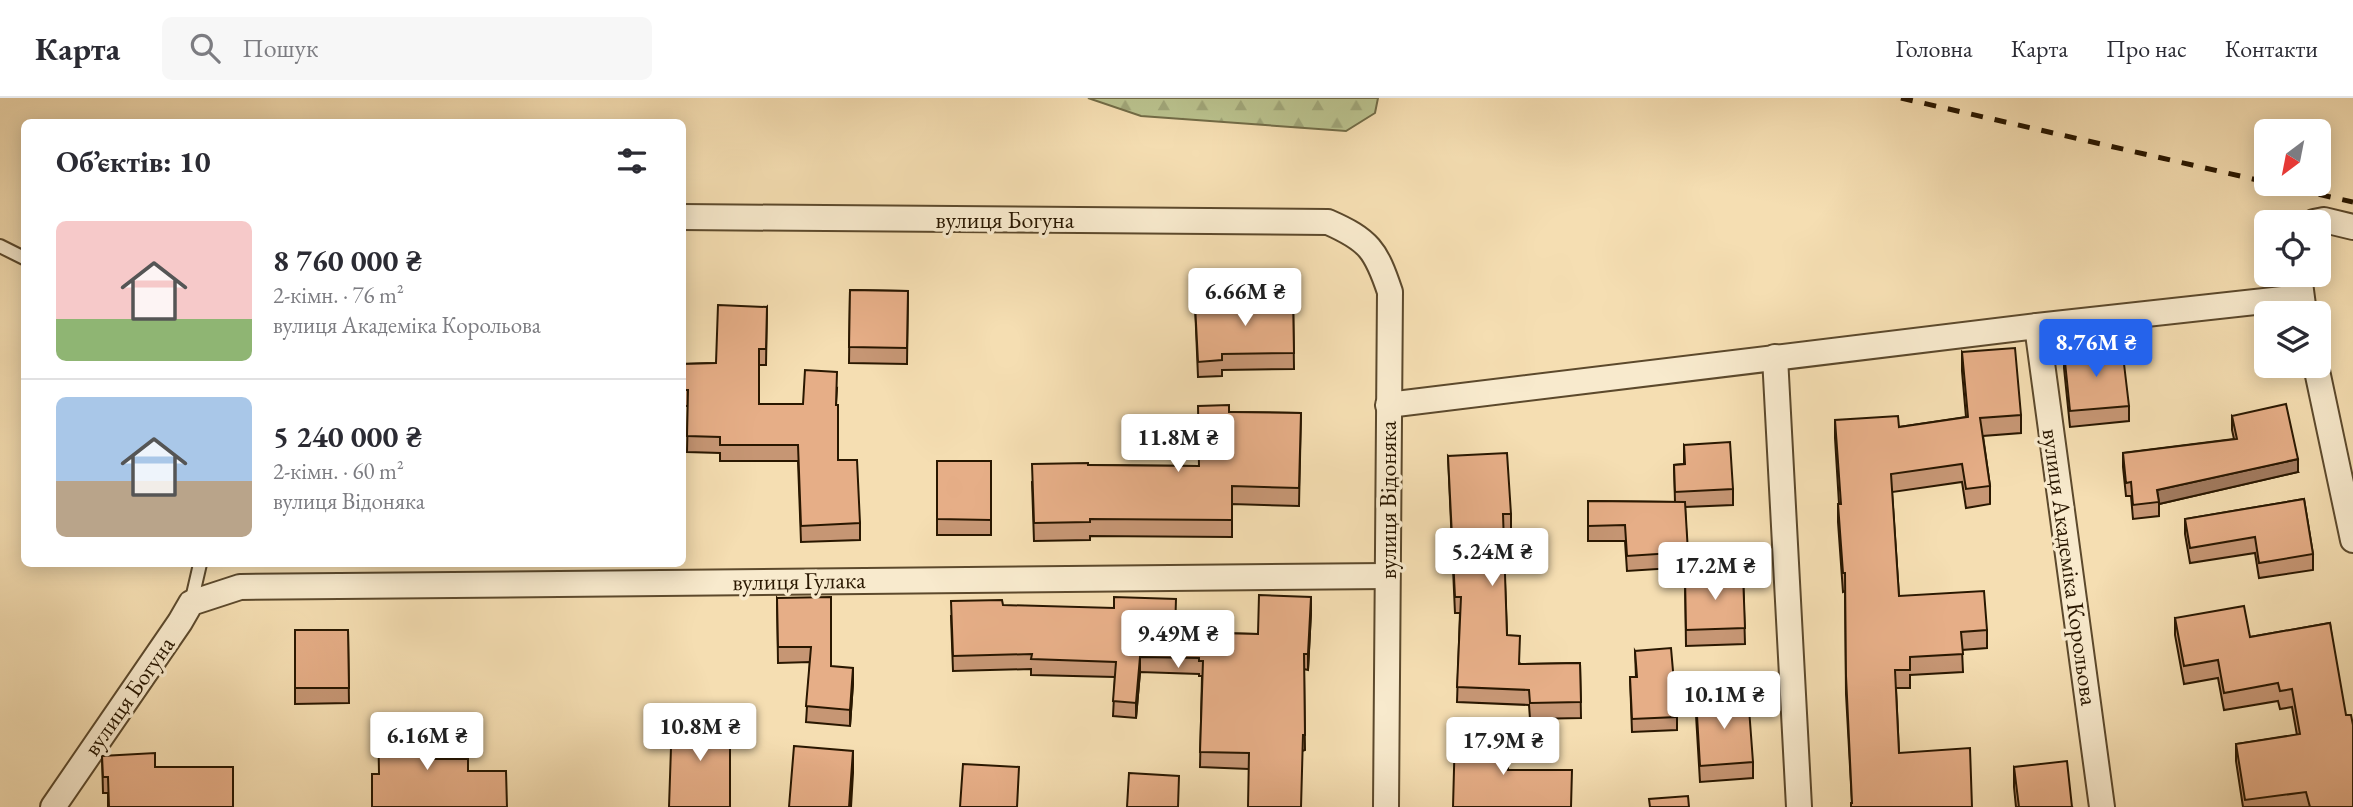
<!DOCTYPE html>
<html lang="uk">
<meta charset="utf-8">
<style>
body{margin:0;font-family:"EB Garamond",serif;background:#f7f7f7;color:#2b2b33;height:100vh;display:flex;flex-direction:column;font-size:26px;white-space:nowrap}
*{box-sizing:border-box;margin:0}
p{font-size:23px;color:#7c7c81}
.icon{flex:none;width:38px;height:38px;fill:none;stroke:currentColor;stroke-width:2;stroke-linecap:round;stroke-linejoin:round}
.map{position:relative;flex:1;overflow:hidden}
.panel{position:absolute;left:21px;top:21px;width:665px;height:448px;display:flex;flex-direction:column;background:#fff;border-radius:10px;box-shadow:0 4px 18px #0003}
.panel>*{flex:none}
.needle{width:46px;rotate:212deg}
.buttons{position:absolute;left:2254px;top:21px;display:grid;gap:14px}
.buttons a{display:grid;place-items:center;width:77px;height:77px;border-radius:10px;background:#fff;box-shadow:0 4px 18px #0003;font-size:35px}
.price{position:absolute;translate:-50% -60px;padding:0 16px;border-radius:7px;background:#fff;color:#222;font-size:23px;line-height:46px;filter:drop-shadow(0 2px 4px #0008)}
.price::after{content:'';position:absolute;left:50%;top:42px;width:21px;height:16px;margin-left:-10px;background:inherit;clip-path:polygon(0 0,100% 0,50% 100%)}
.price.selected{background:#2563eb;color:#fff}
ul{padding:0;list-style:none}
li{display:flex;align-items:center;gap:21px;height:175px;padding:0 35px}
li+li{border-top:2px solid #e1e1e2}
li span{display:grid;place-items:center;flex:none;width:196px;height:140px;border-radius:10px;color:#555}
li>.icon{margin-inline-start:auto}
span .icon{width:84px;height:84px;fill:#fffc;stroke-width:1}
li b{font-size:30px}
h2{display:flex;justify-content:space-between;align-items:center;height:84px;padding:0 35px;font-size:30px}
header{display:flex;align-items:center;gap:42px;box-sizing:border-box;height:98px;padding:0 35px;background:#fff;border-bottom:2px solid #e1e1e2}
header strong{font-size:33px}
nav{display:flex;gap:38px;margin-inline-start:auto;font-size:24px}
.search{width:490px;height:63px;background:#f7f7f7;display:flex;align-items:center;gap:18px;box-sizing:border-box;padding:0 24px;border-radius:10px;color:#7c7c81;font-size:26px}
.map>svg:first-child{display:block}
.forest{fill:url(#forest-firs);stroke:#726c47;stroke-width:2}
.lines{fill:none;stroke-linecap:round;stroke-linejoin:round}
.lane-casing{stroke:#5c492c;stroke-width:16}
.street-casing{stroke:#5c492c;stroke-width:28}
.lane{stroke:#f8eacd;stroke-width:12}
.street{stroke:#f8eacd;stroke-width:24}
.rail{stroke:#291700;stroke-width:5;stroke-dasharray:12 12;stroke-linecap:butt}
.wall{fill:#c69674;stroke:#291700;stroke-width:2}
.shaded-wall{fill:#a17a5e;stroke:#291700;stroke-width:2}
.building{fill:#e6ae87;stroke:#291700;stroke-width:2}
.labels{text-anchor:middle;stroke-width:7;stroke-linejoin:round;paint-order:stroke}
.street-label{font-size:24px;fill:#291700;stroke:#f8eacd}
</style>
<header>
<strong>Карта</strong>
<div class="search"><svg class="icon" aria-label="search" viewBox="0 0 24 24"><circle cx="10" cy="10" r="6"/><path d="M15 15l6 6"/></svg>Пошук</div>
<nav><a>Головна</a><a>Карта</a><a>Про нас</a><a>Контакти</a></nav>
</header>
<div class="map">
<svg width="2353" height="709" viewBox="0 0 2353 709">
<defs>
<pattern id="forest-firs" width="22" height="20" patternUnits="userSpaceOnUse" patternTransform="scale(1.75)"><rect width="22" height="20" fill="#bac28e"/><path d="M5 1l3.5 6h-7zM16 11l3.5 6h-7z" fill="#a0a679"/></pattern>
</defs>
<rect width="100%" height="100%" fill="#f5deb2"/>
<filter id="stains"><feTurbulence type="fractalNoise" baseFrequency=".00286" numOctaves="4"/><feColorMatrix values="0 0 0 0 .2 0 0 0 0 .09 0 0 0 0 .02 0 0 0 .5 -.17"/></filter>
<radialGradient id="worn" r=".72"><stop offset=".6" stop-color="#630" stop-opacity="0"/><stop offset="1" stop-color="#630" stop-opacity=".3"/></radialGradient>
<!-- forest -->
<path class="forest" d="M1088 0H1378L1375 15 1346 33 1141 18Z"/>
<g class="lines">
<defs>
<g id="lane">
<path d="M0 148 24 160"/>
<path d="M191 505 200 466"/>
</g>
<g id="street">
<path d="M682 119 1328 124C1369 142 1376 152 1390 194L1386 709"/>
<path d="M2314 124 2324 122 2353 129"/>
<path d="M2299 177 2304 215"/>
<path d="M2037 228 2102 709"/>
<path d="M1775 259 1799 709"/>
<path d="M2316 268 2353 442"/>
<path d="M1388 307 2037 228 2301 199"/>
<path d="M53 709 180 524 191 505 240 489 1387 478"/>
</g>
</defs>
<!-- lane casing -->
<use href="#lane" class="lane-casing"/>
<!-- street casing -->
<use href="#street" class="street-casing"/>
<!-- lane -->
<use href="#lane" class="lane"/>
<!-- street -->
<use href="#street" class="street"/>
<!-- rail -->
<g class="rail">
<path d="M1901 0 2266 84"/>
<path d="M2272 86 2353 104"/>
</g>
</g>
<!-- wall -->
<g class="wall">
<path d="M850 192 908 193 907 266 849 265Z"/>
<path d="M1293 199 1294 271 1222 272V278L1198 279 1195 206 1255 204Z"/>
<path d="M767 209 766 267H759V306H803L837 290 836 307 838 362 860 425V442L801 444 798 363H720V355L687 354 688 308H682V266L716 265Z"/>
<path d="M1962 254 2021 317V335L1983 338 1990 388V406L1966 410 1962 384 1892 394 1899 498 1987 532V550L1962 552 1963 574 1910 577V590H1896L1899 655 1852 705 1846 596 1845 493 1843 494 1838 424V406H1839L1835 340V322L1899 329 1966 319 1962 273Z"/>
<path d="M2064 254 2129 308V323L2070 329 2064 270Z"/>
<path d="M1229 314 1301 315 1299 408 1232 406V439L1090 438V442L1034 443 1032 384 1088 367 1199 368Z"/>
<path d="M2232 318 2298 374 2159 406V418L2133 421 2131 398H2126L2123 369V355L2234 341 2232 332Z"/>
<path d="M1684 347 1733 391V407L1685 409 1688 469 1627 473 1625 443H1588V403L1675 404 1674 367 1684 366Z"/>
<path d="M1448 358 1511 416V432H1503L1507 537 1520 566 1580 565 1581 620 1530 621 1529 607 1457 604 1460 515H1455Z"/>
<rect x="937" y="363" width="54" height="74"/>
<path d="M2304 401 2313 456V472L2259 480 2255 455 2190 465 2185 436V421Z"/>
<path d="M1743 476 1745 546 1686 548 1685 478Z"/>
<path d="M777 500 831 568 853 585 850 628 806 624 810 564 778 565Z"/>
<path d="M1311 514 1308 572 1304 571 1305 652 1249 671 1200 669 1202 578H1199V576L1140 574 1136 620 1113 618 1115 579 1031 577V571L953 573 951 518 1176 534 1258 536Z"/>
<path d="M2175 520 2250 539 2330 525 2353 709H2243L2236 663V646L2297 637 2292 609 2280 611 2278 603 2224 612 2218 580 2184 586 2175 537Z"/>
<path d="M295 532H348L349 605 295 606Z"/>
<path d="M1635 553 1677 619V632L1632 634 1630 579H1636Z"/>
<path d="M1696 601 1753 664V680L1700 684 1696 617Z"/>
<path d="M102 658 155 669 233 709H108V695H103Z"/>
<path d="M2014 669 2072 709H2016L2014 689Z"/>
</g>
<!-- shaded-wall -->
<g class="shaded-wall">
<path d="M2298 361V374L2159 406 2157 392Z"/>
<path d="M1311 499V514L1308 572V556Z"/>
<path d="M1140 559V574L1136 620V605Z"/>
<path d="M853 570V585L850 628V612Z"/>
<path d="M853 653V675L851 709H849Z"/>
</g>
<!-- building -->
<g class="building">
<path d="M850 192 908 193 907 250 849 249Z"/>
<path d="M1255 199H1293L1294 255 1222 256V262L1198 264 1195 206 1255 204Z"/>
<path d="M718 207 767 209 766 251H759V306H803L805 272 837 274 836 307H838V362H857L860 425 801 428 798 347H720V339L687 338 688 292H682V266L716 265Z"/>
<path d="M2122 249 2129 308 2070 313 2064 254Z"/>
<path d="M2015 250 2021 317 1980 320 1990 388 1966 391 1962 366 1891 376 1899 498 1984 493 1987 532 1961 534 1963 556 1910 559V572H1895L1899 655 1970 650 1972 709H1851V705H1852L1846 578 1845 475H1843L1838 406H1841L1835 322 1898 318 1899 329 1968 319 1962 254Z"/>
<path d="M2286 306 2298 361 2157 392 2159 404 2133 407 2131 384 2126 385 2123 355 2237 341 2232 318Z"/>
<path d="M1229 307V314L1301 315 1299 390 1232 388V422L1090 421V424L1034 425 1032 366 1088 365V367L1199 368 1198 308Z"/>
<path d="M1730 344 1733 391 1675 394 1674 367 1685 366 1684 347Z"/>
<path d="M1507 355 1511 416H1503L1507 537 1520 538 1519 566 1580 565 1581 604 1530 605 1529 592 1457 589 1461 499H1455L1448 358Z"/>
<path d="M937 363H991V422L937 421Z"/>
<path d="M2304 401 2313 456 2259 465 2255 439 2190 450 2185 421Z"/>
<path d="M1588 403 1685 404 1688 454 1627 458 1625 427 1588 428Z"/>
<path d="M1743 476 1745 530 1686 532 1685 478Z"/>
<path d="M1259 497 1311 499 1308 556H1304L1305 637H1303L1301 709H1248L1249 655 1200 654 1203 563H1199V560L1140 559 1136 605 1113 603 1116 564 1031 561 1032 556 953 558 951 503 1002 502 1003 507 1114 510V499L1176 501 1175 534 1258 536Z"/>
<path d="M831 499V568L853 570 850 612 806 608 811 549H778L777 500Z"/>
<path d="M2244 508 2250 539 2330 525 2346 617H2351L2353 627V709H2310L2306 694 2245 702 2236 646 2300 636 2292 591 2280 593 2278 585 2224 595 2218 562 2184 568 2175 520Z"/>
<path d="M295 532H348L349 590H295Z"/>
<path d="M1671 550 1677 619 1632 621 1630 579H1637L1635 553Z"/>
<path d="M1748 597 1753 664 1700 668 1696 601Z"/>
<path d="M422 615 424 661H468V673H506L507 709H372V676H379L378 616Z"/>
<path d="M730 619V709H669L672 620Z"/>
<path d="M1455 634 1508 635V672H1572L1571 709H1453Z"/>
<path d="M794 648 853 653 849 709H789Z"/>
<path d="M155 655V669H233V709H109L108 679H103L102 658Z"/>
<path d="M2067 663 2072 709H2019L2014 669Z"/>
<path d="M963 666 1019 669 1017 709H960Z"/>
<path d="M1129 675 1179 678 1178 709H1127Z"/>
<path d="M1688 698 1689 709H1650L1649 701Z"/>
</g>
<g class="labels">
<!-- street labels -->
<g class="street-label">
<text x="1005" y="130">вулиця Богуна</text>
<text transform="translate(1388 402) rotate(-90)" y="8">вулиця Відоняка</text>
<text transform="translate(2070 469) rotate(82)" y="8">вулиця Академіка Корольова</text>
<text transform="translate(799 483) rotate(-1)" y="8">вулиця Гулака</text>
<text transform="translate(129 598) rotate(-55)" y="8">вулиця Богуна</text>
</g>
</g>
<rect width="100%" height="100%" filter="url(#stains)"/>
<rect width="100%" height="100%" fill="url(#worn)"/>
</svg>
<div class="buttons">
<a><svg class="needle" viewBox="-14 -14 28 28"><path d="M0-13l5 13h-10z" fill="#e53935"/><path d="M0 13l5-13h-10z" fill="#7c7c81"/></svg></a>
<a><svg class="icon" aria-label="locate" viewBox="0 0 24 24"><circle cx="12" cy="12" r="6"/><path d="M12 2v4M12 18v4M2 12h4M18 12h4"/></svg></a>
<a><svg class="icon" aria-label="layers" viewBox="0 0 24 24"><path d="M12 4l9 5-9 5-9-5zM3 14l9 5 9-5"/></svg></a>
</div>
<b class="price" style="left:1245px;top:230px">6.66M ₴</b>
<b class="price selected" style="left:2096px;top:281px">8.76M ₴</b>
<b class="price" style="left:1178px;top:376px">11.8M ₴</b>
<b class="price" style="left:1492px;top:490px">5.24M ₴</b>
<b class="price" style="left:1715px;top:504px">17.2M ₴</b>
<b class="price" style="left:1178px;top:572px">9.49M ₴</b>
<b class="price" style="left:1724px;top:633px">10.1M ₴</b>
<b class="price" style="left:700px;top:665px">10.8M ₴</b>
<b class="price" style="left:427px;top:674px">6.16M ₴</b>
<b class="price" style="left:1503px;top:679px">17.9M ₴</b>
<section class="panel">
<h2>Об’єктів: 10<svg class="icon" aria-label="filters" viewBox="0 0 24 24"><path d="M4 7h16M4 17h16"/><circle cx="9" cy="7" r="2"/><circle cx="15" cy="17" r="2"/></svg></h2>
<ul>
<li><span style="background:linear-gradient(#f6c9c9 70%,#8fb573 0)"><svg class="icon" aria-label="home" viewBox="0 0 24 24"><path d="M3 11l9-7 9 7M6 9v11h12V9"/></svg></span><div><b>8 760 000 ₴</b><p>2-кімн. · 76 m²</p><p>вулиця Академіка Корольова</p></div></li>
<li><span style="background:linear-gradient(#a9c7e8 60%,#b9a48a 0)"><svg class="icon" aria-label="home" viewBox="0 0 24 24"><path d="M3 11l9-7 9 7M6 9v11h12V9"/></svg></span><div><b>5 240 000 ₴</b><p>2-кімн. · 60 m²</p><p>вулиця Відоняка</p></div></li>
</ul>
</section>
</div>
